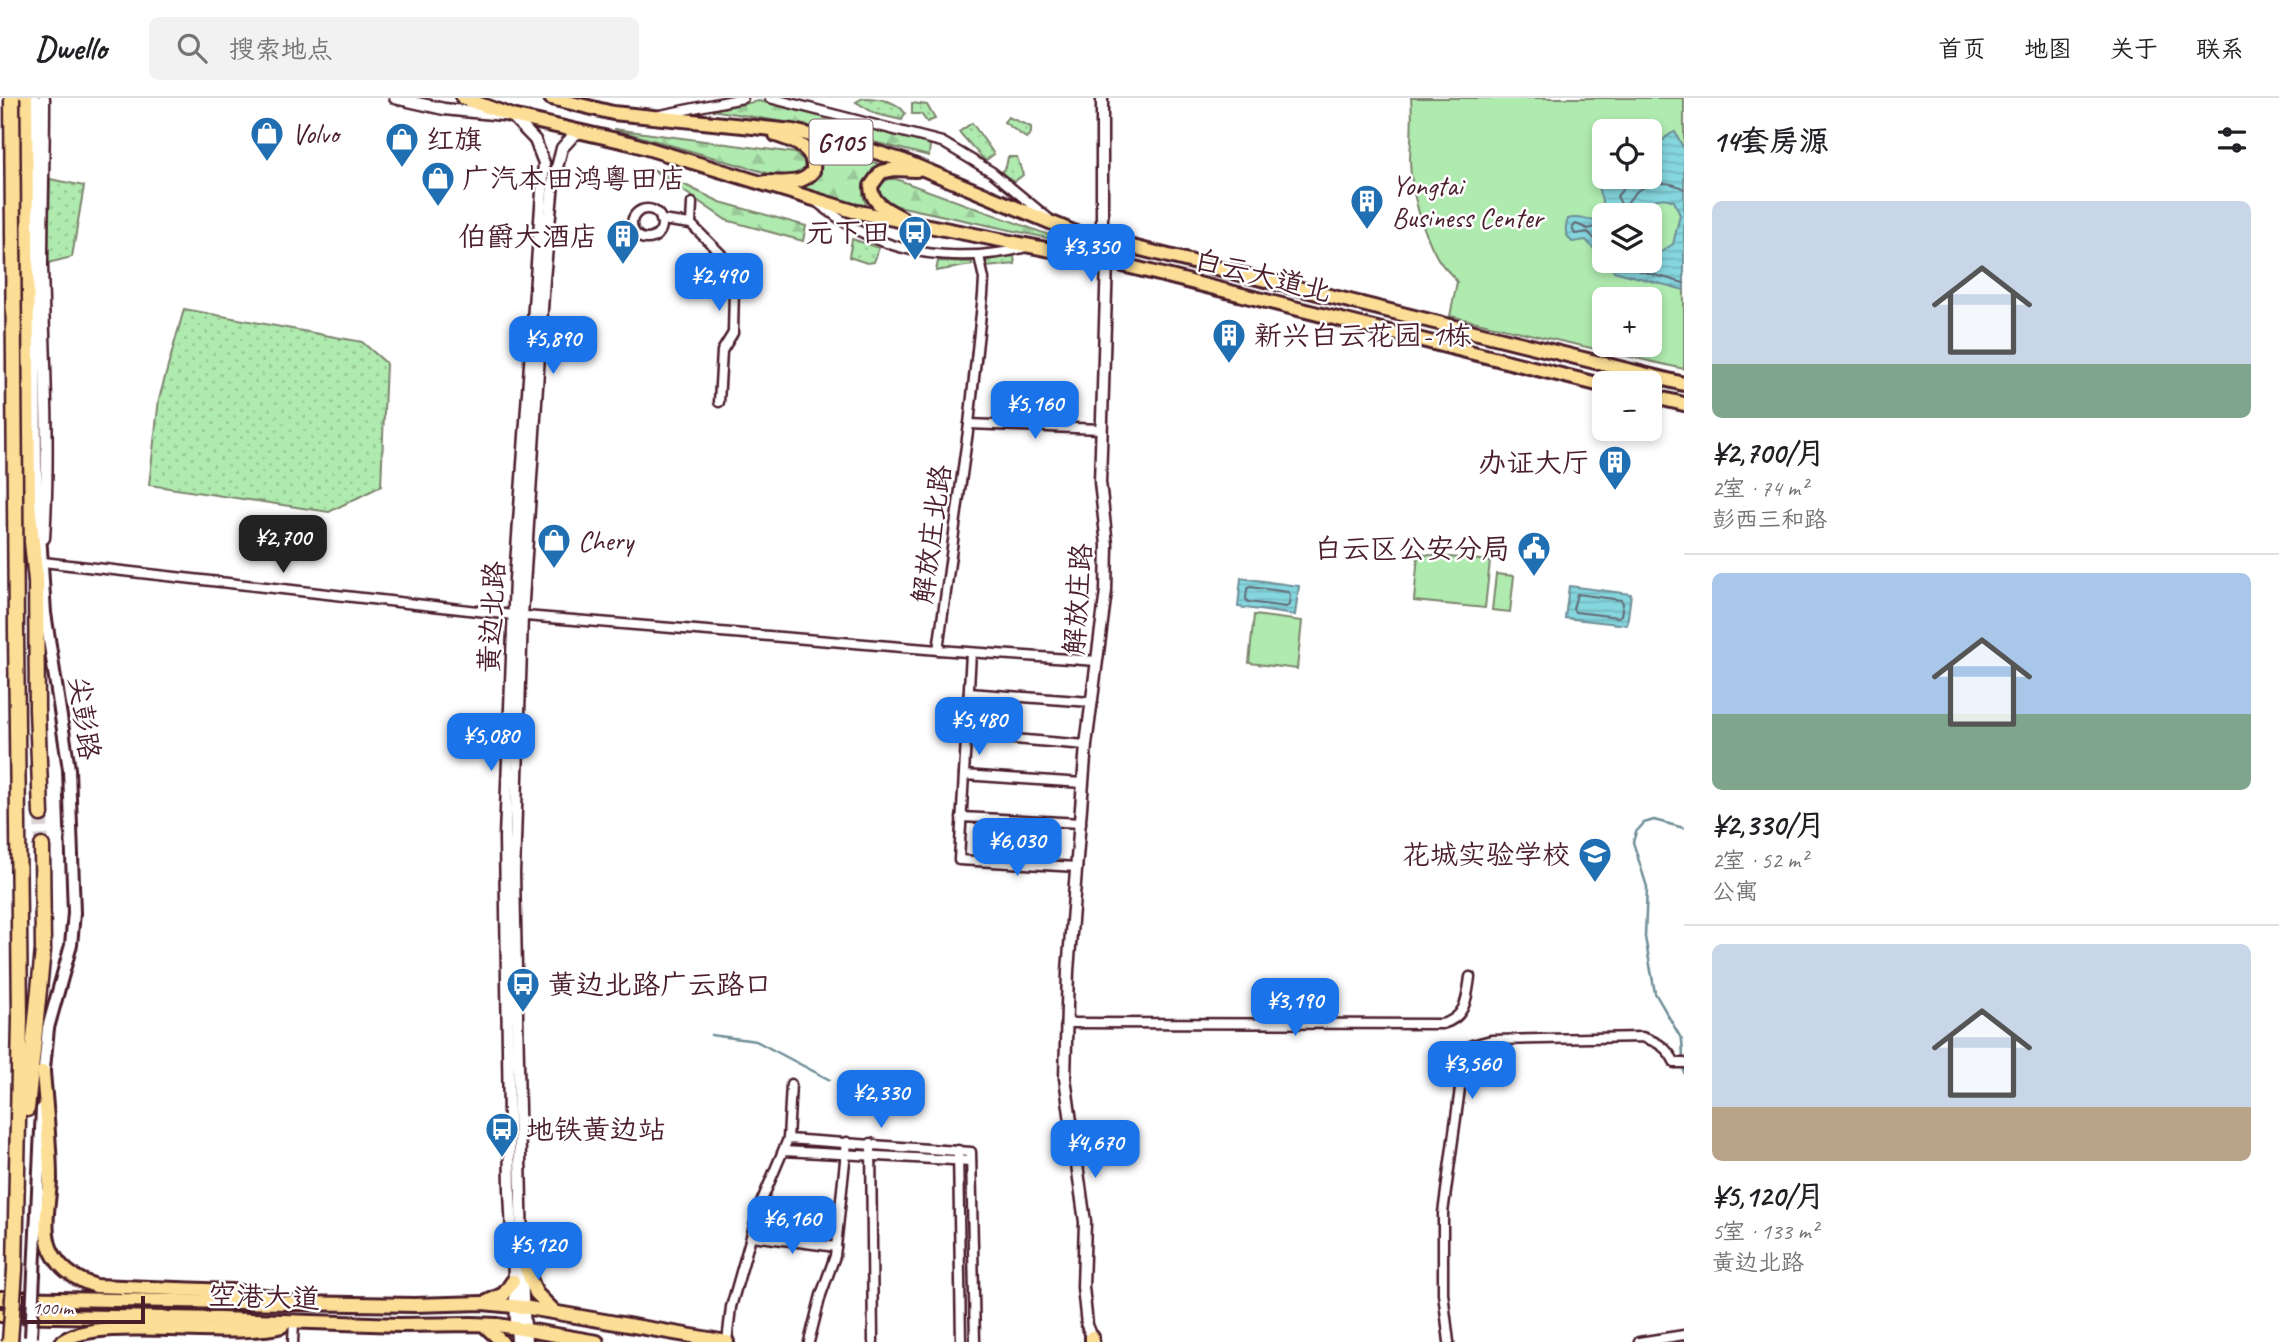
<!DOCTYPE html>
<html lang="zh">
<meta charset="utf-8">
<style>
body{margin:0;font-family:Caveat,"LXGW WenKai TC",sans-serif;background:#f2f2f2;color:#202124;height:100vh;display:flex;flex-direction:column;font-size:26px;white-space:nowrap}
*{box-sizing:border-box;margin:0}
p{font-size:23px;color:#757577}
.icon{flex:none;width:38px;height:38px;fill:none;stroke:currentColor;stroke-width:2;stroke-linecap:round;stroke-linejoin:round}
.map{position:relative;flex:1;overflow:hidden}
.details{display:flex;flex-direction:column;background:#fff;width:595px}
.details>*{flex:none}
.fabs{position:absolute;left:1592px;top:21px;display:grid;gap:14px}
.fabs a{display:grid;place-items:center;width:70px;height:70px;border-radius:10px;background:#fff;box-shadow:0 4px 10px #0003;font-size:35px}
.scale{position:absolute;left:21px;bottom:18px;width:124px;box-sizing:border-box;padding-left:7px;border:4px solid #4a1f2b;border-top:0;font-size:19px;line-height:24px;white-space:nowrap;color:#4a1f2b;-webkit-text-stroke:5px #fff;paint-order:stroke}
.price{position:absolute;translate:-50% -60px;padding:0 16px;border-radius:14px;background:#1a73e8;color:#fff;font-size:23px;line-height:46px;filter:drop-shadow(0 2px 4px #0008)}
.price::after{content:'';position:absolute;left:50%;top:42px;width:21px;height:16px;margin-left:-10px;background:inherit;clip-path:polygon(0 0,100% 0,50% 100%)}
.price.selected{background:#222;color:#fff}
ul{padding:0;list-style:none}
li{display:grid;align-content:center;gap:14px;height:371px;padding:0 28px}
li+li{border-top:2px solid #e0e0e0}
li span{display:grid;place-items:center;height:217px;border-radius:10px;color:#555}
li>.icon{margin-inline-start:auto}
span .icon{width:126px;height:126px;fill:#fffc;stroke-width:1}
li b{font-size:30px}
h2{display:flex;justify-content:space-between;align-items:center;height:84px;padding:0 28px;font-size:30px}
header{display:flex;align-items:center;gap:42px;box-sizing:border-box;height:98px;padding:0 35px;background:#fff;border-bottom:2px solid #e0e0e0}
header strong{font-size:33px}
nav{display:flex;gap:38px;margin-inline-start:auto;font-size:24px}
.search{width:490px;height:63px;background:#f2f2f2;display:flex;align-items:center;gap:18px;box-sizing:border-box;padding:0 24px;border-radius:10px;color:#757577;font-size:26px}
main{display:flex;flex:1;min-height:0}
.map>svg:first-child{display:block}
.grass{fill:url(#grass-dots);stroke:#7c846d;stroke-width:2}
.forest{fill:url(#forest-firs);stroke:#7c846d;stroke-width:2}
.green{fill:#afeaaf;stroke:#7c846d;stroke-width:2;fill-rule:evenodd}
.water{fill:url(#water-rules);stroke:#6d8d96;stroke-width:2}
.lines{fill:none;stroke-linecap:round;stroke-linejoin:round}
.shore{stroke:#626873;stroke-width:2}
.stream{stroke:#6d8d96;stroke-width:2.5}
.motorway-tunnel{stroke:#dbd2d5;stroke-width:14;stroke-dasharray:14 7;stroke-linecap:butt}
.minor-casing{stroke:#4a1f2b;stroke-width:13}
.tertiary-casing{stroke:#4a1f2b;stroke-width:15}
.secondary-casing{stroke:#4a1f2b;stroke-width:16}
.primary-casing{stroke:#4a1f2b;stroke-width:18}
.trunk-casing{stroke:#4a1f2b;stroke-width:18}
.motorway-casing{stroke:#4a1f2b;stroke-width:19}
.minor{stroke:#fff;stroke-width:8}
.tertiary{stroke:#fff;stroke-width:10}
.secondary{stroke:#fff;stroke-width:10}
.primary{stroke:#fcde96;stroke-width:12}
.trunk{stroke:#fcde96;stroke-width:12}
.motorway{stroke:#fcde96;stroke-width:14}
.secondary-bridge-casing{stroke:#4a1f2b;stroke-width:16;stroke-linecap:butt}
.motorway-bridge-casing{stroke:#4a1f2b;stroke-width:19;stroke-linecap:butt}
.secondary-bridge{stroke:#fff;stroke-width:10}
.motorway-bridge{stroke:#fcde96;stroke-width:14}
.labels{text-anchor:middle;stroke-width:5;stroke-linejoin:round;paint-order:stroke}
.shield{fill:#fff;stroke:#80626b;stroke-width:2}
.shield-label{font-size:26px;font-weight:bold;fill:#4a1f2b}
.poi-label{font-size:28px;fill:#4a1f2b;stroke:#fff;text-anchor:start}
.street-label{font-size:28px;fill:#4a1f2b;stroke:#fff}
</style>
<header>
<strong>Dwello</strong>
<div class="search"><svg class="icon" aria-label="search" viewBox="0 0 24 24"><circle cx="10" cy="10" r="6"/><path d="M15 15l6 6"/></svg>搜索地点</div>
<nav><a>首页</a><a>地图</a><a>关于</a><a>联系</a></nav>
</header>
<main>
<div class="map">
<svg width="1684" height="1244" viewBox="0 0 1684 1244">
<defs>
<pattern id="grass-dots" width="8" height="8" patternUnits="userSpaceOnUse" patternTransform="scale(1.75)"><rect width="8" height="8" fill="#afeaaf"/><path d="M2 2h.1M6 6h.1" fill="none" stroke="#98c897" stroke-width="1.8" stroke-linecap="round"/></pattern>
<pattern id="forest-firs" width="22" height="20" patternUnits="userSpaceOnUse" patternTransform="scale(1.75)"><rect width="22" height="20" fill="#afeaaf"/><path d="M5 1l3.5 6h-7zM16 11l3.5 6h-7z" fill="#98c897"/></pattern>
<pattern id="water-rules" width="6" height="5" patternUnits="userSpaceOnUse" patternTransform="scale(1.75)"><rect width="6" height="5" fill="#85d6de"/><path d="M0 2.5h6" fill="none" stroke="#74b7bf"/></pattern>
</defs>
<rect width="100%" height="100%" fill="#fff"/>
<filter id="ink" filterUnits="userSpaceOnUse"><feTurbulence type="fractalNoise" baseFrequency=".0143" numOctaves="2"/><feDisplacementMap in="SourceGraphic" scale="14" xChannelSelector="R" yChannelSelector="G"/><feConvolveMatrix kernelMatrix="1 2 1 2 8 2 1 2 1" color-interpolation-filters="sRGB"/></filter>
<g filter="url(#ink)">
<!-- grass -->
<g class="grass">
<path d="M863 0C878 0 896 2 905 15L902 22 876 16 856 4Z"/>
<path d="M912 5 927 7 935 21 927 24 921 16H912Z"/>
<path d="M1008 19 1031 29V35L1026 40 1004 24Z"/>
<path d="M972 25 994 56 985 63 959 34Z"/>
<path d="M1008 59H1017L1023 77 1014 84 1001 75 1006 69Z"/>
<path d="M50 81 84 88 72 159 48 165Z"/>
<path d="M852 141 879 150 874 164 867 165 849 159Z"/>
<path d="M1014 158 1015 166 985 169 987 162Z"/>
<path d="M938 163 972 164V167L936 173Z"/>
<path d="M184 211 362 244 386 265 381 388 329 414 149 387 159 301Z"/>
</g>
<!-- forest -->
<g class="forest">
<path d="M759 3 925 43 930 46 929 58 814 29 712 12Z"/>
<path d="M614 31 795 55 804 62V73L792 80 781 79Z"/>
<path d="M810 48 880 66 864 84 863 97 867 110 798 91V89L812 85 816 78Z"/>
<path d="M650 70 720 104 806 128 803 143 726 122Z"/>
<path d="M889 81H896L1071 145 893 107C879 102 871 88 889 81Z"/>
</g>
<!-- green -->
<g class="green">
<path d="M1411 0H1684V271L1450 218 1457 184C1451 175 1442 169 1437 159 1422 132 1410 91 1410 60 1411 40 1413 20 1411 0ZM1605 33H1650V79H1605ZM1605 117H1650V163H1605ZM1605 201H1650V247H1605Z"/>
<path d="M1418 456 1490 463 1485 510 1414 503Z"/>
<path d="M1496 476 1514 478 1510 514 1492 512Z"/>
<path d="M1254 517 1302 523 1297 571 1249 565Z"/>
</g>
<!-- water -->
<g class="water">
<path d="M1675 34 1684 51V192L1614 173 1586 142 1572 144C1565 136 1564 131 1568 121 1581 117 1592 126 1605 118V163H1650V146L1656 153 1661 154 1673 146 1680 117 1674 103C1660 97 1645 103 1640 117H1606L1598 89 1617 79H1650V51C1661 48 1664 37 1675 34Z"/>
<path d="M1241 480 1299 488 1295 517 1238 509Z"/>
<path d="M1569 488 1631 496 1627 527 1565 520Z"/>
</g>
<g class="lines">
<!-- shore -->
<g class="shore">
<path d="M1627 79 1625 89 1617 98 1623 110C1628 106 1629 101 1634 96 1647 83 1668 82 1684 91"/>
<path d="M1605 126 1588 131 1576 126 1572 130 1575 136 1588 134 1605 152"/>
<path d="M1614 163 1619 167 1684 185"/>
<path d="M1250 489 1288 494 1290 497 1289 507 1286 509 1248 504 1246 501 1247 491Z"/>
<path d="M1577 496 1621 502 1623 505 1621 517 1618 519 1575 514 1573 511Z"/>
</g>
<!-- stream -->
<g class="stream">
<path d="M1684 730 1654 722 1644 725 1636 734 1633 744 1647 789 1645 839 1655 895 1682 942 1684 975"/>
<path d="M711 937 756 943 830 982"/>
</g>
<!-- motorway-tunnel -->
<path class="motorway-tunnel" d="M41 716 42 748"/>
<defs>
<g id="minor">
<path d="M770 0 942 44 992 74 1048 120"/>
<path d="M660 17 743 0"/>
<path d="M818 105C833 116 847 127 863 135 912 160 974 163 1027 149"/>
<circle cx="647" cy="126" r="15"/>
<path d="M661 122 691 126 721 156 734 189 733 235 722 253 719 304"/>
<path d="M691 126 692 105"/>
<path d="M969 326 1102 331"/>
<path d="M43 464 513 517 938 552 1097 563"/>
<path d="M938 552 969 326 983 197 984 181 979 158"/>
<path d="M971 555 959 762 1077 769"/>
<path d="M969 595 1091 604"/>
<path d="M966 637 1086 647"/>
<path d="M964 677 1083 685"/>
<path d="M961 719 1081 725"/>
<path d="M1067 925 1442 926C1466 920 1467 900 1470 879"/>
<path d="M788 1041 971 1054 975 1244"/>
<path d="M871 1045 873 1244"/>
<path d="M958 1052 961 1244"/>
<path d="M783 1053 971 1063"/>
<path d="M752 1138 836 1149"/>
<path d="M293 1244 294 1224"/>
<path d="M727 1244 731 1209 760 1107 788 1041 791 986"/>
<path d="M809 1244 821 1197 835 1158 847 1044"/>
<path d="M1449 1244 1443 1195V1115L1465 954 1472 947 1491 942 1642 939C1658 944 1667 949 1675 965H1684"/>
<path d="M1639 1244 1684 1237"/>
</g>
<g id="tertiary">
<path d="M395 0 444 11 512 18 535 42 544 65 515 481 505 739 510 1093 517 1244"/>
<path d="M1102 0V141"/>
<path d="M44 440C50 349 44 258 42 167 42 111 44 55 44 0"/>
<path d="M526 1244 523 1200 514 776 522 518 544 181 553 85 562 50 573 38 581 33"/>
<path d="M1094 1244 1087 1227 1083 1189 1085 1124 1065 980 1068 873 1086 647 1106 493 1107 447 1100 384 1107 163"/>
</g>
<g id="secondary">
<path d="M34 0 36 371 45 515 69 671 74 815 71 847 48 930 43 981"/>
<path d="M34 1176 42 1011"/>
</g>
<g id="primary">
<path d="M43 974C46 1010 50 1046 50 1082 49 1104 42 1132 51 1152 60 1172 76 1182 96 1188L232 1193 270 1199"/>
<path d="M522 1160 536 1195 555 1214"/>
<path d="M0 1200 414 1207 483 1205 523 1209 727 1244"/>
<path d="M487 1204 504 1196 513 1183"/>
<path d="M0 1217 220 1221 400 1227 472 1226 498 1227 597 1244"/>
<path d="M484 1227 502 1244"/>
<path d="M62 1244C96 1216 229 1242 282 1228"/>
<path d="M1092 1244V1239"/>
</g>
<g id="trunk">
<path d="M463 0 512 18 630 45 853 113 1107 163 1605 288"/>
<path d="M551 0 613 15 793 33 850 46 904 63 1076 135 1684 286"/>
<path d="M765 84C782 84 802 88 813 73 816 50 794 43 776 37"/>
<path d="M902 120C888 112 871 106 871 88L881 74 895 71 916 72"/>
<path d="M1650 298 1684 306"/>
</g>
<g id="motorway">
<path d="M25 0 28 405 36 483"/>
<path d="M36 476 37 611 41 716"/>
<path d="M27 1011 43 852 42 748"/>
<path d="M15 1172 20 921 16 533"/>
</g>
</defs>
<!-- minor casing -->
<use href="#minor" class="minor-casing"/>
<!-- tertiary casing -->
<use href="#tertiary" class="tertiary-casing"/>
<!-- secondary casing -->
<use href="#secondary" class="secondary-casing"/>
<!-- primary casing -->
<use href="#primary" class="primary-casing"/>
<!-- trunk casing -->
<use href="#trunk" class="trunk-casing"/>
<!-- motorway casing -->
<use href="#motorway" class="motorway-casing"/>
<!-- minor -->
<use href="#minor" class="minor"/>
<!-- tertiary -->
<use href="#tertiary" class="tertiary"/>
<!-- secondary -->
<use href="#secondary" class="secondary"/>
<!-- primary -->
<use href="#primary" class="primary"/>
<!-- trunk -->
<use href="#trunk" class="trunk"/>
<!-- motorway -->
<use href="#motorway" class="motorway"/>
<defs>
<path id="secondary-bridge" d="M31 1239 34 1176"/>
<g id="motorway-bridge">
<path d="M12 0 16 533"/>
<path d="M10 1244 15 1172"/>
</g>
</defs>
<!-- secondary-bridge casing -->
<use href="#secondary-bridge" class="secondary-bridge-casing"/>
<!-- motorway-bridge casing -->
<use href="#motorway-bridge" class="motorway-bridge-casing"/>
<!-- secondary-bridge -->
<use href="#secondary-bridge" class="secondary-bridge"/>
<!-- motorway-bridge -->
<use href="#motorway-bridge" class="motorway-bridge"/>
</g>
</g>
<!-- icons -->
<defs>
<symbol id="shop-pin" viewBox="-11 -11 22 30"><path d="M0 17L-7.5 6A9.5 9.5 0 1 1 7.5 6Z" fill="#1f6fb2" stroke="#fff"/><path d="M-5-2.5h2.3a2.7 3.5 0 0 1 5.4 0H5L5.5 6h-11ZM-1.5-2.5h3a1.5 2.3 0 0 0-3 0Z" fill="#fff"/></symbol>
<symbol id="building-pin" viewBox="-11 -11 22 30"><path d="M0 17L-7.5 6A9.5 9.5 0 1 1 7.5 6Z" fill="#1f6fb2" stroke="#fff"/><path d="M-4-6H4V6H1V3H-1V6H-4ZM-2.5-4.3h1.7v1.8h-1.7ZM.8-4.3h1.7v1.8H.8ZM-2.5-1h1.7V.8h-1.7ZM.8-1h1.7V.8H.8Z" fill="#fff"/></symbol>
<symbol id="bus-pin" viewBox="-11 -11 22 30"><path d="M0 17L-7.5 6A9.5 9.5 0 1 1 7.5 6Z" fill="#1f6fb2" stroke="#fff"/><path d="M-5-6H5V4H4V6H2V4H-2V6H-4V4H-5ZM-3.5-4V0h7V-4ZM-3.5 1.2v1.5H-2V1.2ZM2 1.2v1.5H3.5V1.2Z" fill="#fff"/></symbol>
<symbol id="civic-pin" viewBox="-11 -11 22 30"><path d="M0 17L-7.5 6A9.5 9.5 0 1 1 7.5 6Z" fill="#1f6fb2" stroke="#fff"/><path d="M-.6-6.5H3V-4.5H.6V-3L4-1V1h2V6H-6V1h2V-1L-.6-3ZM-1.2 2.5V6h2.4V2.5Z" fill="#fff"/></symbol>
<symbol id="school-pin" viewBox="-11 -11 22 30"><path d="M0 17L-7.5 6A9.5 9.5 0 1 1 7.5 6Z" fill="#1f6fb2" stroke="#fff"/><path d="M0-5L7-2L0 1L-7-2ZM-4 1L0 2.5L4 1V4Q0 6-4 4Z" fill="#fff"/></symbol>
</defs>
<g fill-rule="evenodd">
<use href="#shop-pin" x="248" y="16" width="38" height="52"/>
<use href="#shop-pin" x="383" y="22" width="38" height="52"/>
<use href="#shop-pin" x="419" y="61" width="38" height="52"/>
<use href="#building-pin" x="1348" y="84" width="38" height="52"/>
<use href="#bus-pin" x="896" y="115" width="38" height="52"/>
<use href="#building-pin" x="604" y="119" width="38" height="52"/>
<use href="#building-pin" x="1210" y="218" width="38" height="52"/>
<use href="#building-pin" x="1596" y="345" width="38" height="52"/>
<use href="#shop-pin" x="535" y="423" width="38" height="52"/>
<use href="#civic-pin" x="1515" y="431" width="38" height="52"/>
<use href="#school-pin" x="1576" y="737" width="38" height="52"/>
<use href="#bus-pin" x="504" y="867" width="38" height="52"/>
<use href="#bus-pin" x="483" y="1012" width="38" height="52"/>
</g>
<g class="labels">
<!-- shield labels -->
<rect class="shield" x="809.5" y="21.5" width="63" height="45" rx="5"/>
<g class="shield-label">
<text x="841" y="53">G105</text>
</g>
<!-- poi labels -->
<g class="poi-label">
<text x="292" y="45">Volvo</text>
<text x="426" y="51">红旗</text>
<text x="462" y="90">广汽本田鸿粤田店</text>
<text x="1392" y="97">Yongtai<tspan x="1392" dy="32">Business Center</tspan></text>
<text x="890" y="144" text-anchor="end">元下田</text>
<text x="598" y="148" text-anchor="end">伯爵大酒店</text>
<text x="1254" y="247">新兴白云花园-1栋</text>
<text x="1590" y="374" text-anchor="end">办证大厅</text>
<text x="578" y="452">Chery</text>
<text x="1510" y="460" text-anchor="end">白云区公安分局</text>
<text x="1570" y="766" text-anchor="end">花城实验学校</text>
<text x="548" y="896">黄边北路广云路口</text>
<text x="526" y="1041">地铁黄边站</text>
</g>
<!-- street labels -->
<g class="street-label">
<text transform="translate(1263 177) rotate(14)" y="10">白云大道北</text>
<text transform="translate(931 436) rotate(-82)" y="10">解放庄北路</text>
<text transform="translate(1077 501) rotate(-86)" y="10">解放庄路</text>
<text transform="translate(491 519) rotate(-87)" y="10">黄边北路</text>
<text transform="translate(85 620) rotate(82)" y="10">尖彭路</text>
<text transform="translate(264 1198) rotate(2)" y="10">空港大道</text>
</g>
</g>
</svg>
<div class="fabs">
<a><svg class="icon" aria-label="locate" viewBox="0 0 24 24"><circle cx="12" cy="12" r="6"/><path d="M12 2v4M12 18v4M2 12h4M18 12h4"/></svg></a>
<a><svg class="icon" aria-label="layers" viewBox="0 0 24 24"><path d="M12 4l9 5-9 5-9-5zM3 14l9 5 9-5"/></svg></a>
<a>+</a>
<a>−</a>
</div>
<div class="scale">100 m</div>
<b class="price" style="left:1091px;top:186px">¥3,350</b>
<b class="price" style="left:719px;top:215px">¥2,490</b>
<b class="price" style="left:553px;top:278px">¥5,890</b>
<b class="price" style="left:1035px;top:343px">¥5,160</b>
<b class="price selected" style="left:283px;top:477px">¥2,700</b>
<b class="price" style="left:979px;top:659px">¥5,480</b>
<b class="price" style="left:491px;top:675px">¥5,080</b>
<b class="price" style="left:1017px;top:780px">¥6,030</b>
<b class="price" style="left:1295px;top:940px">¥3,190</b>
<b class="price" style="left:1472px;top:1003px">¥3,560</b>
<b class="price" style="left:881px;top:1032px">¥2,330</b>
<b class="price" style="left:1095px;top:1082px">¥4,670</b>
<b class="price" style="left:792px;top:1158px">¥6,160</b>
<b class="price" style="left:538px;top:1184px">¥5,120</b>
</div>
<section class="details">
<h2>14套房源<svg class="icon" aria-label="filters" viewBox="0 0 24 24"><path d="M4 7h16M4 17h16"/><circle cx="9" cy="7" r="2"/><circle cx="15" cy="17" r="2"/></svg></h2>
<ul>
<li><span style="background:linear-gradient(#c9d6e8 75%,#7fa58c 0)"><svg class="icon" aria-label="home" viewBox="0 0 24 24"><path d="M3 11l9-7 9 7M6 9v11h12V9"/></svg></span><div><b>¥2,700/月</b><p>2室 · 74 m²</p><p>彭西三和路</p></div></li>
<li><span style="background:linear-gradient(#a9c7e8 65%,#7fa58c 0)"><svg class="icon" aria-label="home" viewBox="0 0 24 24"><path d="M3 11l9-7 9 7M6 9v11h12V9"/></svg></span><div><b>¥2,330/月</b><p>2室 · 52 m²</p><p>公寓</p></div></li>
<li><span style="background:linear-gradient(#c9d6e8 75%,#b9a48a 0)"><svg class="icon" aria-label="home" viewBox="0 0 24 24"><path d="M3 11l9-7 9 7M6 9v11h12V9"/></svg></span><div><b>¥5,120/月</b><p>5室 · 133 m²</p><p>黄边北路</p></div></li>
</ul>
</section>
</main>
